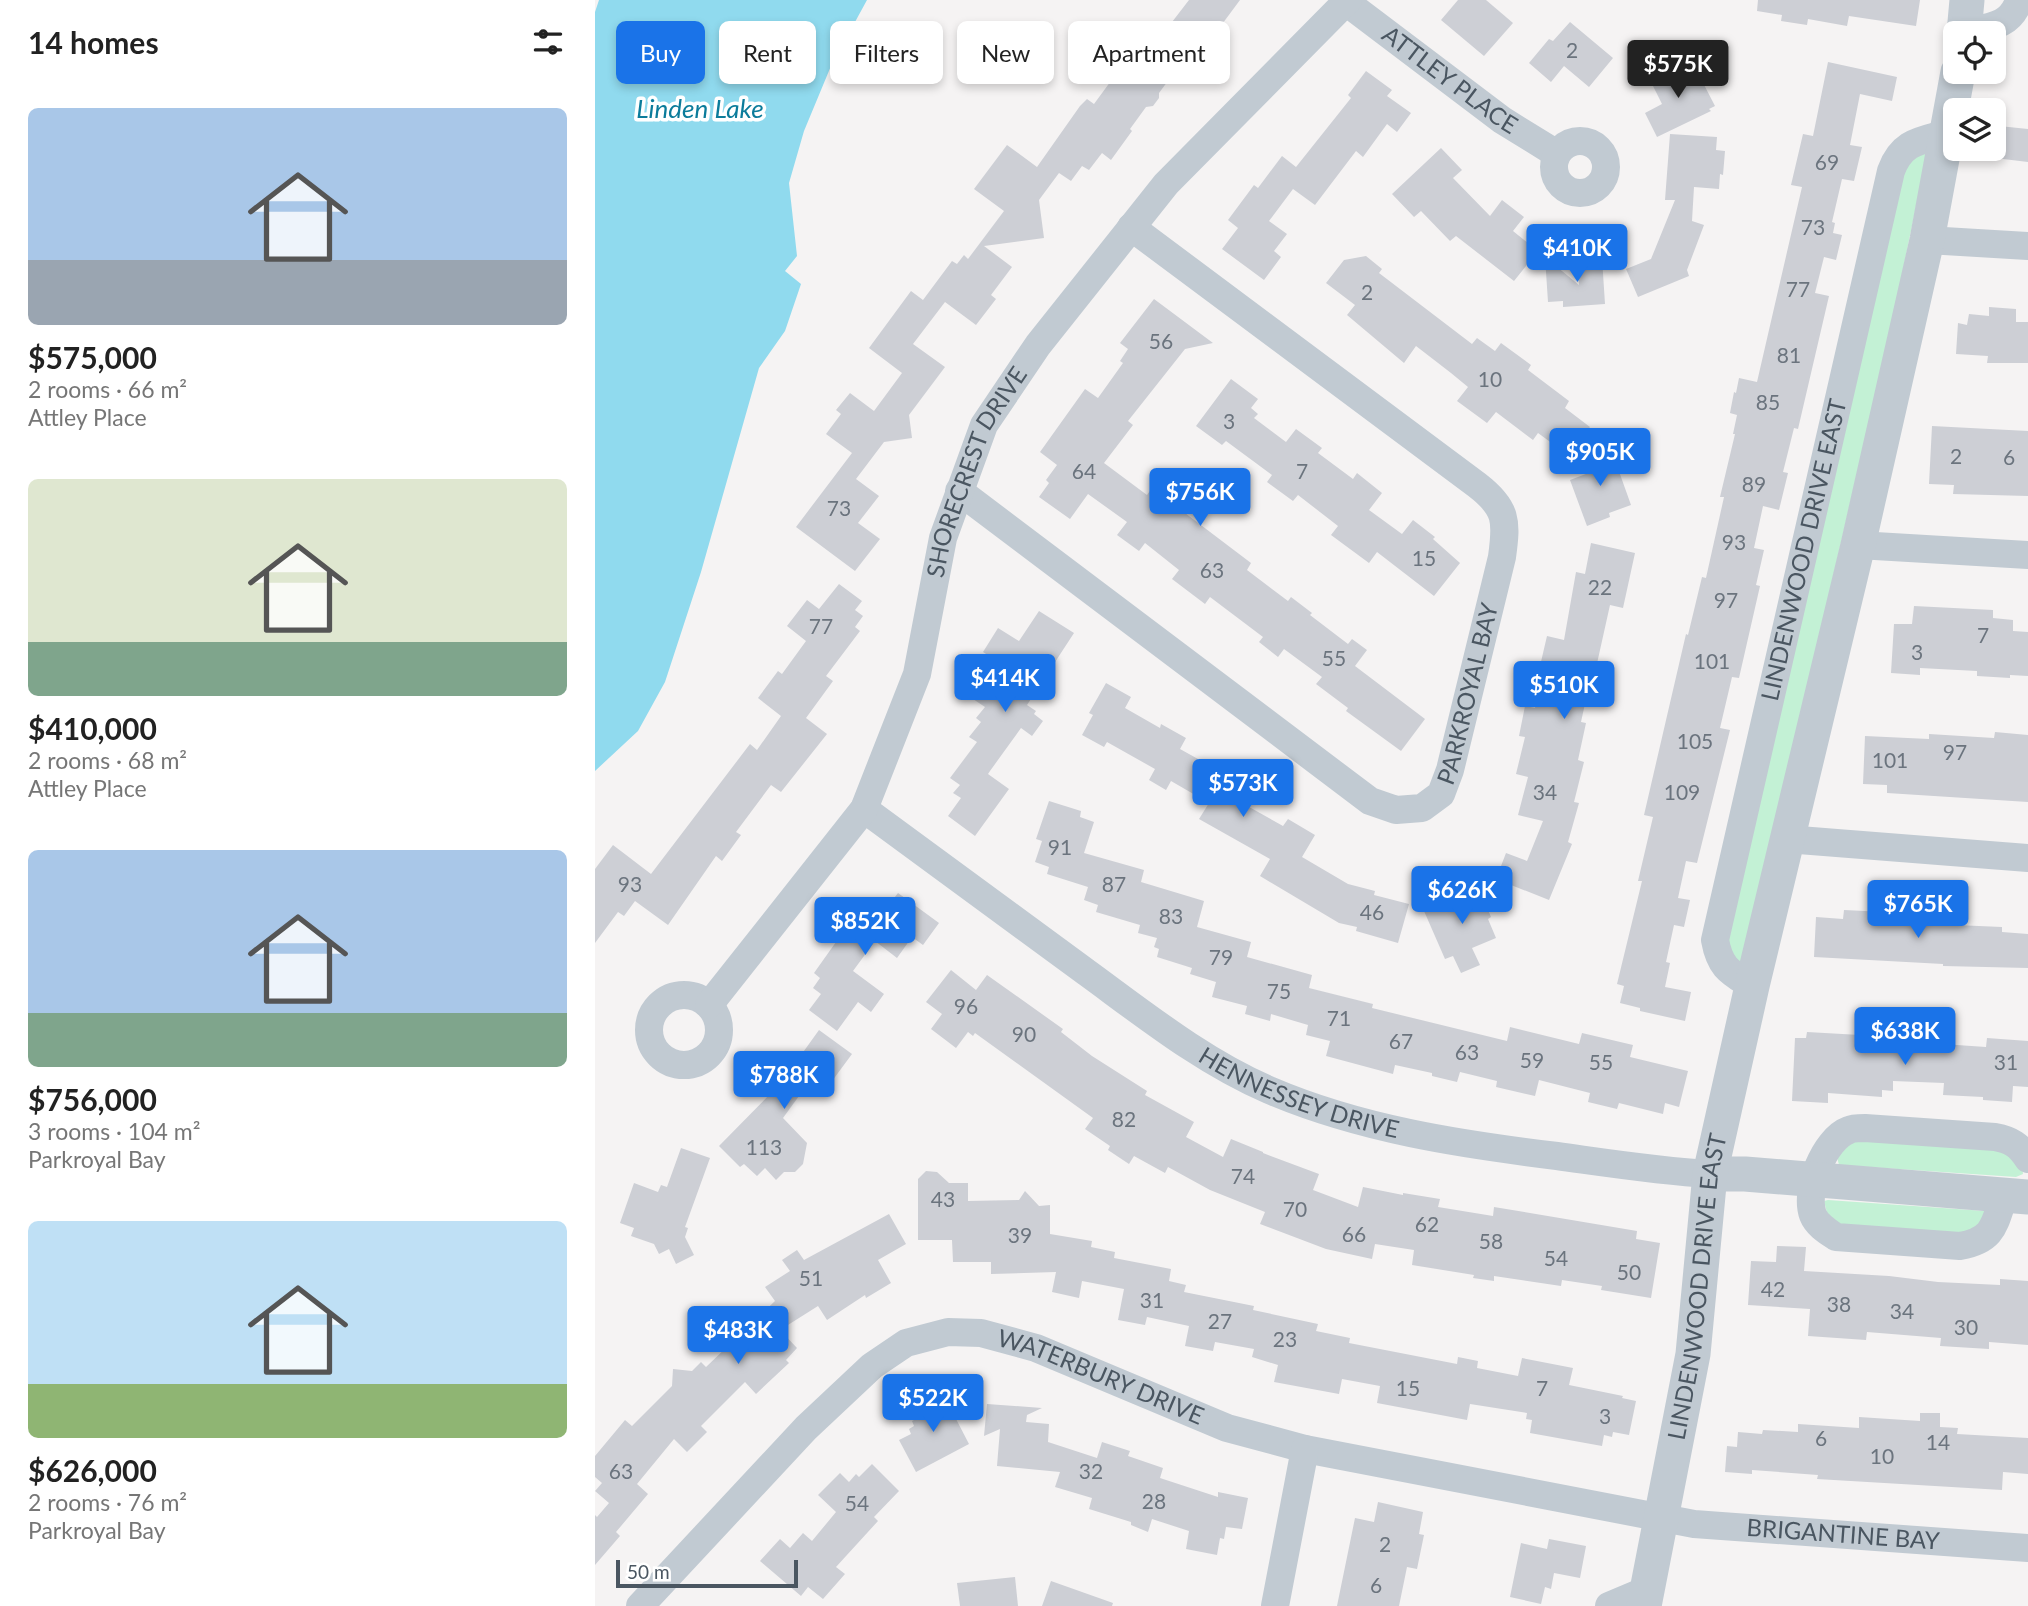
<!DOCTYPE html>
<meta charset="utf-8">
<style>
body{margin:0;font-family:Lato,sans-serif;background:#f2f2f2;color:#222;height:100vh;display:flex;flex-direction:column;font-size:26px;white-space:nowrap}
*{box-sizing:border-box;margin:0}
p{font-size:23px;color:#767676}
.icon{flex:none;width:38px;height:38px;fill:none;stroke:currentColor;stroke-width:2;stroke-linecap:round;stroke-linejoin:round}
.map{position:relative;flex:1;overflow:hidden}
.panel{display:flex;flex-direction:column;background:#fff;width:595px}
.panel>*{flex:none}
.guide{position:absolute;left:21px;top:21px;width:665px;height:63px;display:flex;gap:14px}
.controls{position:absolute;left:1348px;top:21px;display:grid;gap:14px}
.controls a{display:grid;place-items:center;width:63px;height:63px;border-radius:10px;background:#fff;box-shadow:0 4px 10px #0003;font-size:35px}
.scale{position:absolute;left:21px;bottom:18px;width:182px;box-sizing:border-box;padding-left:7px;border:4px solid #4a5661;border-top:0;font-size:19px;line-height:24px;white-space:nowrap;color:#4a5661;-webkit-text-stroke:5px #fff;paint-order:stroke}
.price{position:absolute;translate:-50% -60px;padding:0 16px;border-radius:7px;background:#1a73e8;color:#fff;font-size:23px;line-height:46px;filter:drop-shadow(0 2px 4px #0008)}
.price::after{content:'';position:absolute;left:50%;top:42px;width:21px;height:16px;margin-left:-10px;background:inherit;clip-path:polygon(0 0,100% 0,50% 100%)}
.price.current{background:#222;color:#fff}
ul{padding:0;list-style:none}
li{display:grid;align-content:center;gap:14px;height:371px;padding:0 28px}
li span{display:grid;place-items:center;height:217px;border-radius:10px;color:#555}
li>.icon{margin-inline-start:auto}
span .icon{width:126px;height:126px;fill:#fffc;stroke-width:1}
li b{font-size:30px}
h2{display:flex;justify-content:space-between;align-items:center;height:84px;padding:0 28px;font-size:30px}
.chip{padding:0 24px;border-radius:10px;background:#fff;box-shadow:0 4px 10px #0003;font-size:24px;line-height:63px}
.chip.current{background:#1a73e8;color:#fff}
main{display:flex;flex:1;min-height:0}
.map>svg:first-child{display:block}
.green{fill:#c3f1d5}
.water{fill:#90daee}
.building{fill:#cdcfd5}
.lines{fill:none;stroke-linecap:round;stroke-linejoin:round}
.minor{stroke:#c1cad2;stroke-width:28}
.tertiary{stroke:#c1cad2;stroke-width:35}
.labels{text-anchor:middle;stroke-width:7;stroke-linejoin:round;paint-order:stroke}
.number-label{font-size:21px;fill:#6b747e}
.street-label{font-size:24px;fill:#4a5661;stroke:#fff}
.water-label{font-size:26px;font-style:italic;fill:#0c7c9b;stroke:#fff}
</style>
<main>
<section class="panel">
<h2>14 homes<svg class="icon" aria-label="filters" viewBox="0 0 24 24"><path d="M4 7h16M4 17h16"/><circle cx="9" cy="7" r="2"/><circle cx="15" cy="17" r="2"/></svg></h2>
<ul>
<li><span style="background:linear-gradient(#a9c7e8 70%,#9aa5b1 0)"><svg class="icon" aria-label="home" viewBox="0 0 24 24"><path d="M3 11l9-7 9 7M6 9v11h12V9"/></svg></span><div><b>$575,000</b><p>2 rooms · 66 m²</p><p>Attley Place</p></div></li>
<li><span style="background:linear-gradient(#dfe7d0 75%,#7fa58c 0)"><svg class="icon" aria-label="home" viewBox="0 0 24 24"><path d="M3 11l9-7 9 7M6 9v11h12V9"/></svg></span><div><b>$410,000</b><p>2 rooms · 68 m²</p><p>Attley Place</p></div></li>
<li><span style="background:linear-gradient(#a9c7e8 75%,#7fa58c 0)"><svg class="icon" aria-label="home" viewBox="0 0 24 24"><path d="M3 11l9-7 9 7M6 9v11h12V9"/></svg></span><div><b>$756,000</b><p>3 rooms · 104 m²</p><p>Parkroyal Bay</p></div></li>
<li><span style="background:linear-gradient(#bfe0f5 75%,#8fb573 0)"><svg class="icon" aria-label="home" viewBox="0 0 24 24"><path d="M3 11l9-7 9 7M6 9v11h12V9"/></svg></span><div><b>$626,000</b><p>2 rooms · 76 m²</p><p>Parkroyal Bay</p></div></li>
</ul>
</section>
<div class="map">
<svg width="1433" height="1606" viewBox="0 0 1433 1606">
<rect width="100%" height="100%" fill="#f5f3f3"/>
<!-- green -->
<g class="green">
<path d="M1332 153 1297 323 1149 960 1141 963 1129 939 1304 179 1316 155Z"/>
<path d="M1259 1140 1406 1148 1427 1166 1428 1174 1421 1177 1244 1165 1242 1157Z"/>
<path d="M1233 1200 1390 1211 1393 1215 1375 1236 1241 1226 1233 1217 1229 1201Z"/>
</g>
<!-- water -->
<path class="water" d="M4 0H272L236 66 209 131 194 183 202 256 190 271 206 284 190 331 164 368 106 572 70 682 43 731 0 771V12Z"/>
<!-- building -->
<g class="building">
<path d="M594 0H645L625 27 631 32 614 54 601 43 564 93V98L558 106 551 107 535 129 537 131 516 160 507 153 494 170 487 166 476 181 464 173 444 200 449 238 389 246 417 267 396 295 401 299 381 325 350 302 318 344 350 367 314 415 317 438 289 442 261 479 284 496 263 523 285 539 260 571 201 527 257 453 231 434 246 414 241 410 255 393 279 411 307 373 274 348 316 291 328 300 357 261 362 264 369 255 373 259 409 211 379 189 412 145 442 167 485 106 492 99 499 104 532 59 524 53 547 21 567 35Z"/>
<path d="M863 0H891L918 23 889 56 846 20Z"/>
<path d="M1163 0H1325L1321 26 1254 16 1252 26 1213 19 1212 25 1186 21 1187 15 1162 11Z"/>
<path d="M975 22 1018 58 994 87 969 66 956 82 934 63 954 39 958 41Z"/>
<path d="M1233 62 1302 77 1297 101 1265 94 1255 145 1267 147 1259 181 1247 179 1237 222 1240 223 1238 233 1247 235 1241 260 1229 257 1220 293 1234 296 1203 429 1199 428 1188 472 1193 473 1184 510 1168 506 1159 548 1169 550 1161 585 1165 586 1144 678 1137 677 1125 728 1135 730 1102 863 1091 861 1083 898 1095 900 1089 927 1079 925 1071 962 1075 963 1070 987 1096 992 1090 1021 1045 1011V1008L1025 1003 1029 986 1022 984 1047 881H1043L1058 817 1049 815 1091 634 1093 635 1107 577 1111 578 1129 497H1125L1140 434H1138L1142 415 1135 413 1139 392 1141 393 1144 378 1162 382 1207 187 1196 185 1208 134 1218 136Z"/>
<path d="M1075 67 1079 75 1094 67 1100 79 1105 77 1120 106 1114 109 1116 111 1062 137 1050 113 1067 104 1054 78Z"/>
<path d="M771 71 797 90 792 96 816 113 802 132 792 124 768 157 761 151 720 205 698 189 674 221 692 234 679 251 686 257 669 280 627 249 643 228 633 220 659 185 663 188 687 156 701 167 756 98 753 95Z"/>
<path d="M1404 126 1433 129V162L1400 158Z"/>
<path d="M1075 134 1122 137 1121 150 1130 151 1128 175 1125 174 1124 189 1099 187 1097 221 1109 225 1092 270 1094 276 1043 297 1031 269 1056 259 1080 200H1070Z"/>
<path d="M846 148 867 170 858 178 895 216 907 200 929 217 918 231 943 251 919 281 861 236 855 241 826 211 819 217 797 194Z"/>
<path d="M771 256 787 269 784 273 877 344 882 338 900 351 906 343 936 365 933 370 974 401 970 408 995 427 973 455 943 433 938 440 901 412 892 423 862 401 873 387 856 373 821 346 809 363 752 315 760 305 731 283 749 260Z"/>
<path d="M950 257 984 285 982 259 1007 258 1010 304 968 307V301L953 302Z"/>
<path d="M559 299 618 343 590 349 533 421 538 425 509 463 552 495 557 488 656 563 652 570 693 601 696 597 717 613 715 615 753 644 757 639 772 650 760 666 830 719 806 751 751 711 753 708 721 684 727 677 689 649 683 657 664 642 668 637 615 597 610 604 577 579 584 570 550 543 544 551 522 535 532 522 493 494 475 519 444 497 454 483 451 480 462 465 445 452 490 389 503 398 528 363 525 361 533 349 525 343Z"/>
<path d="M1394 307 1421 309V322H1433V363H1392L1393 356 1361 354 1363 323 1372 325 1374 314 1394 316Z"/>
<path d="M636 379 663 399 656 408 663 414 659 418 691 442 701 429 727 448 723 453 758 479 762 473 787 493 774 510 807 534 818 520 840 537 838 539 865 563 839 596 782 552 774 563 736 535 743 526 703 495 698 501 672 482 677 475 631 441 627 445 601 426Z"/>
<path d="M1337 426 1433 431V496L1358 494 1359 485 1334 484Z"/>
<path d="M1016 449 1036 505 1014 513 1015 517 992 526 975 480 996 472 982 461Z"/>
<path d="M996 543 1040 553 1028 608 1015 605 1001 668 998 667 986 722 991 723 983 760 989 762 979 802 984 803 973 842 977 844 954 900 901 879 911 853 932 861 948 821 923 815 933 777 921 774 930 737 924 736 930 706 940 708 949 667 945 666 952 636 969 640 981 572 990 574Z"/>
<path d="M244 584 267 601 260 610 268 616 260 627 265 631 231 676 238 681 211 718 232 734 186 792 176 785 141 832 146 835 127 861 121 856 73 925 40 901 29 916 23 912 0 943V869L18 845 56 874 155 744 162 750 186 716 163 698 183 671 187 674 211 641 192 626 212 600 224 609Z"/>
<path d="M1319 606 1398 610V618L1418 620V631L1433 632V676L1415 675V678L1382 676V671L1325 668V675L1296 673 1299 624H1317Z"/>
<path d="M444 611 479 633 432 705 441 711 439 714 448 721 437 736 426 728 395 771 393 774 414 789 380 836 353 816 366 798 358 793 365 785 355 778 382 742 374 737 386 722 381 718 390 707 378 699 405 663 388 652 403 628 424 641Z"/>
<path d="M511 683 536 697 530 708 565 728 566 724 591 738 585 749 630 774 631 771 657 785 647 803 688 826 693 819 720 835 707 857 753 884 780 891 779 895 814 904 803 943 761 931 762 927 744 923 665 876 675 859 604 819 614 803 576 781 571 790 554 780 560 769 512 742 509 747 487 735 498 715 494 713Z"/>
<path d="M1400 732 1433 735V802L1292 793V785L1268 784 1270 736 1334 739V734L1399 738Z"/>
<path d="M454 801 486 811 485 817 499 822 489 853 549 870 546 882 609 901 602 927 656 942 652 957 717 975 714 988 778 1004 777 1008 912 1041 915 1027 984 1044 987 1033 1038 1045 1035 1057 1093 1071 1084 1107 1070 1103 1068 1114 1024 1103 1022 1109 993 1102 995 1093 944 1080 940 1096 901 1087 902 1081 865 1072 862 1082 837 1076V1073L800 1065 798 1074 731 1056 735 1041 711 1035 713 1025 676 1014 675 1021 650 1014 652 1006 617 997 621 982 595 974 597 968 562 957 564 949 559 947 562 938 543 933 545 925 501 912 503 905 489 900 493 887 452 874 454 867 440 862 447 841 441 839Z"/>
<path d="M882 884 896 917 893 919 901 938 877 948 885 965 866 973 858 956 850 959 829 911 857 900 855 895Z"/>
<path d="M303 893 344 923 328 945 317 937 302 958 280 941 258 971 289 994 276 1012 263 1002 242 1031 214 1010 226 994 218 988 225 978 219 973 268 904 281 913 288 903 293 906Z"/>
<path d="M1311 906 1338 908 1337 924 1407 927V932L1433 934V968L1348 966V964L1219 957 1221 917 1248 919 1249 910 1311 913Z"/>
<path d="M356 970 381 990 392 975 468 1029 466 1032 497 1056 552 1091 550 1095 599 1122 591 1137 628 1157 636 1139 668 1152V1153L724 1174 718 1190 763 1207 768 1187 808 1195V1193L845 1199 843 1207 898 1216 899 1207 1042 1231 1041 1239 1065 1243 1056 1298 1006 1290 1007 1286 967 1280 966 1286 899 1276V1281L878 1278 879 1275 817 1265 819 1250 780 1244 777 1259 731 1249 665 1224 670 1212 615 1190 573 1167 570 1173 539 1156 534 1164 513 1150 515 1146 490 1129 498 1118 380 1033 378 1036 373 1032 361 1048 336 1029 347 1014 331 1002Z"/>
<path d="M224 1030 257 1054 226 1096 212 1085 188 1118 212 1143 208 1164 200 1172H189L181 1180 170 1168 162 1176 149 1164 145 1167 124 1146 176 1093 166 1086 185 1061 196 1069Z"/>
<path d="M1212 1032 1318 1038V1042L1391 1047 1392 1038 1433 1041V1087L1418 1086 1417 1102 1388 1100V1097L1348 1095 1349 1083 1298 1081V1091L1287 1090V1097L1233 1093V1103L1197 1101 1200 1038H1211Z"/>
<path d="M86 1148 115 1158 90 1227 93 1228 90 1237 99 1255 81 1264 74 1249 64 1254 59 1244 36 1236 39 1228 25 1223 39 1183 63 1192 66 1185 72 1187Z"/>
<path d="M331 1171 342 1172 354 1183H373V1201L424 1200 430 1191 444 1206 455 1205V1234L497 1241 496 1247 520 1252 519 1258 576 1269 574 1281 591 1285 589 1292 659 1306 658 1310 723 1324 721 1331 755 1338 754 1343 862 1364 863 1357 883 1361 882 1368 923 1376 927 1358 978 1368 974 1385 1028 1396 1027 1398 1041 1401 1034 1435 1018 1432 1017 1437 1009 1435 1007 1446 935 1433 937 1420 931 1419 932 1413 875 1404 872 1420 782 1403 785 1386 747 1379 744 1394 679 1382 683 1365 657 1357 659 1349 620 1342 618 1351 590 1346 594 1326 552 1317 550 1325 523 1320 529 1289 487 1281 484 1298 457 1292 461 1272 396 1274V1262H358L357 1240H323V1179Z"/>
<path d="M294 1214 311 1244 283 1260 296 1283 271 1298 270 1295 232 1320 223 1306 185 1330 202 1348 191 1360 194 1363 161 1394 150 1382 106 1426 112 1432 92 1452 79 1439 42 1484 53 1494 21 1532 25 1536 0 1565V1515L2 1517 14 1503 0 1491 7 1483 0 1477V1456L30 1420 37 1426 77 1386 78 1369 97 1371 106 1362 111 1367 180 1301 170 1287 195 1271 187 1260 202 1250 209 1260Z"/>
<path d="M1182 1246 1211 1247 1209 1271 1294 1276 1343 1282 1405 1285V1279L1433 1281V1345L1394 1342V1349L1345 1346 1346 1338 1272 1332 1271 1340 1213 1336 1215 1309 1153 1305 1156 1261 1181 1262Z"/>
<path d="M347 1392 374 1444 321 1472 304 1440 316 1434 314 1429 319 1426 317 1421 327 1416 322 1406Z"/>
<path d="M392 1404 447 1408 432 1415 431 1422 454 1424 453 1442 502 1458 507 1442 535 1451 533 1456 568 1468 565 1478 623 1497V1492L653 1498 647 1529 631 1527 629 1539 625 1538 622 1555 591 1549 594 1531 557 1519 553 1532 536 1525V1522L494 1509 497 1498 460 1487 465 1472 402 1466 405 1429 389 1436Z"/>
<path d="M1325 1413H1345V1427L1363 1428 1362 1434 1433 1438V1474L1408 1472 1407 1490 1222 1479 1223 1475 1157 1470V1474L1130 1472 1132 1446 1142 1447 1143 1432 1167 1434 1168 1430 1203 1432V1424L1264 1428V1417L1325 1421Z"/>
<path d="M277 1464 304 1491 279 1517 283 1521 241 1567 250 1574 228 1599 213 1587 206 1596 165 1561 185 1539 195 1548 208 1533 217 1541 241 1512 223 1495 245 1473 254 1482 261 1474 264 1477Z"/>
<path d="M783 1502 828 1512 824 1534 829 1535 822 1569 812 1567 804 1606H742L760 1518 779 1522Z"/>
<path d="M954 1539 991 1546 985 1578 959 1573 956 1589 950 1587 946 1604 915 1597 926 1543 952 1549Z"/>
<path d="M420 1577 423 1606H365L362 1583Z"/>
<path d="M456 1581 518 1603 517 1606H447Z"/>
</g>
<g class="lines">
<!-- minor -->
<g class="minor">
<path id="s1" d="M751 2 907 120 962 154"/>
<path d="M1369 32C1393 27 1416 27 1424 0"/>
<circle cx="985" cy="167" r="26"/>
<path d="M1332 240 1433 246"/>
<path id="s2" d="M364 491 775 801 801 810 827 808 846 794 855 770 907 557C912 521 912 508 882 485L536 227"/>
<path d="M1263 545 1433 555"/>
<path id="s3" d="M269 809C343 864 417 918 491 972 550 1015 607 1061 674 1090 765 1129 864 1144 962 1156 1013 1163 1064 1171 1115 1174"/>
<path d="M1191 839 1433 858"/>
<path id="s4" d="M1157 986C1135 972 1125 968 1120 940L1296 171C1307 141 1325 141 1353 133"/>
<circle cx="89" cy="1030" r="35"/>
<path id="s5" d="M114 1005 269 809 322 674 348 538 389 425 443 345 571 184 753 0"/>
<path d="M1409 1196C1399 1225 1399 1240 1365 1246L1241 1237C1232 1231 1222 1225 1218 1215 1209 1191 1229 1139 1254 1130 1258 1128 1265 1128 1270 1128L1400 1137C1416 1140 1424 1145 1433 1159"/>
<path id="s6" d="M45 1606 211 1428 277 1366 311 1343 353 1332 386 1333 441 1348 632 1428 710 1449 1099 1524 1433 1548"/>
<path d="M680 1606 710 1449"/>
<path d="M1014 1606 1052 1590"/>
</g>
<!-- tertiary -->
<g class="tertiary">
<path d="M1369 33 1372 0"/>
<path d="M1115 1174H1150L1433 1197"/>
<path id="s7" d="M1049 1606 1098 1354 1115 1174 1157 986 1263 545 1332 240 1363 72"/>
</g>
</g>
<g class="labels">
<!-- number labels -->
<g class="number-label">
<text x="977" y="58">2</text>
<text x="1232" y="170">69</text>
<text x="1218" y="235">73</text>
<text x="1203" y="297">77</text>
<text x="772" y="300">2</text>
<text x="566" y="349">56</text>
<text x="1194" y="363">81</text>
<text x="895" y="387">10</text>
<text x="1173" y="410">85</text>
<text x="634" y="429">3</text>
<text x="1361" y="464">2</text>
<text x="1414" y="465">6</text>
<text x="489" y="479">64</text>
<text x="707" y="479">7</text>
<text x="1159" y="492">89</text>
<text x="244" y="516">73</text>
<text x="1139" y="550">93</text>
<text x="829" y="566">15</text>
<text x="617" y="578">63</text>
<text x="1005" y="595">22</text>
<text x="1131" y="608">97</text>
<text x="226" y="634">77</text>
<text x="1388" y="643">7</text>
<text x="1322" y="660">3</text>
<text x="739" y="666">55</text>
<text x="1117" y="669">101</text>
<text x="1100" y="749">105</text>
<text x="1360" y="760">97</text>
<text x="1295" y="768">101</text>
<text x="950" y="800">34</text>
<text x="1087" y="800">109</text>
<text x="465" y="855">91</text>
<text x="35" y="892">93</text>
<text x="519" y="892">87</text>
<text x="777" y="920">46</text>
<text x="576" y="924">83</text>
<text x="626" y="965">79</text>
<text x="684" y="999">75</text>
<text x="371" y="1014">96</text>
<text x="744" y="1026">71</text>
<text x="429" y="1042">90</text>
<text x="806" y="1049">67</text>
<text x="872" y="1060">63</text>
<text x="937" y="1068">59</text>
<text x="1006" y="1070">55</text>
<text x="1411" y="1070">31</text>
<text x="529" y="1127">82</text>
<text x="169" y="1155">113</text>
<text x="648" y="1184">74</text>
<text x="348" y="1207">43</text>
<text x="700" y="1217">70</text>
<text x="832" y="1232">62</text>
<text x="759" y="1242">66</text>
<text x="425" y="1243">39</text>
<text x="896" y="1249">58</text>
<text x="961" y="1266">54</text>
<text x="1034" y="1280">50</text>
<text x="216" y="1286">51</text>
<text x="1178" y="1297">42</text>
<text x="557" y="1308">31</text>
<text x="1244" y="1312">38</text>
<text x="1307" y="1319">34</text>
<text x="625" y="1329">27</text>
<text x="1371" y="1335">30</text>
<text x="690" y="1347">23</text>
<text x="813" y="1396">15</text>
<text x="947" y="1396">7</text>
<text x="1010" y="1424">3</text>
<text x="1226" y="1446">6</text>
<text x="1343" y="1450">14</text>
<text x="1287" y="1464">10</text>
<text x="26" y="1479">63</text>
<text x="496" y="1479">32</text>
<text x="559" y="1509">28</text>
<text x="262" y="1511">54</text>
<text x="790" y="1552">2</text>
<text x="781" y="1593">6</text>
</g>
<!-- street labels -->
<g class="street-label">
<text dy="8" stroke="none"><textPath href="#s1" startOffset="130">ATTLEY PLACE</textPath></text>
<text dy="8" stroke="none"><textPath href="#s5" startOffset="607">SHORECREST DRIVE</textPath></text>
<text dy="8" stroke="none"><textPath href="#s4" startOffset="462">LINDENWOOD DRIVE EAST</textPath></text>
<text dy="8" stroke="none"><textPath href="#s2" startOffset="696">PARKROYAL BAY</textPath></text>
<text dy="8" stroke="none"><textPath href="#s3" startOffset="523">HENNESSEY DRIVE</textPath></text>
<text dy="8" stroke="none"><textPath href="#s7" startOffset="324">LINDENWOOD DRIVE EAST</textPath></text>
<text dy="8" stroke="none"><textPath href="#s6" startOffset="579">WATERBURY DRIVE</textPath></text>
<text dy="8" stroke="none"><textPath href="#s6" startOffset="1342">BRIGANTINE BAY</textPath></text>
</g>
<!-- water labels -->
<g class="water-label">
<text x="105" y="118">Linden Lake</text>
</g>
</g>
</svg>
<div class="controls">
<a><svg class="icon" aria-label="locate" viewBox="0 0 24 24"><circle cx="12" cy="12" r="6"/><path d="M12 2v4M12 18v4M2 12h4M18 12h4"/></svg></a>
<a><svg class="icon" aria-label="layers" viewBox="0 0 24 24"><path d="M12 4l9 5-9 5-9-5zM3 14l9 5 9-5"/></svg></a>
</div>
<div class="scale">50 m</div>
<b class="price current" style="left:1083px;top:100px">$575K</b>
<b class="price" style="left:982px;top:284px">$410K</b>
<b class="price" style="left:1005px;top:488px">$905K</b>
<b class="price" style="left:605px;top:528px">$756K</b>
<b class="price" style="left:410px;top:714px">$414K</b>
<b class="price" style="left:969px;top:721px">$510K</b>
<b class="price" style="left:648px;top:819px">$573K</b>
<b class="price" style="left:867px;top:926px">$626K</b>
<b class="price" style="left:1323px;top:940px">$765K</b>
<b class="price" style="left:270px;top:957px">$852K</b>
<b class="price" style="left:1310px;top:1067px">$638K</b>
<b class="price" style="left:189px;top:1111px">$788K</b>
<b class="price" style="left:143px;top:1366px">$483K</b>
<b class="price" style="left:338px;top:1434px">$522K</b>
<div class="guide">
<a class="chip current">Buy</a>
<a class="chip">Rent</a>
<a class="chip">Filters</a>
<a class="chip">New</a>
<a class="chip">Apartment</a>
</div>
</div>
</main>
